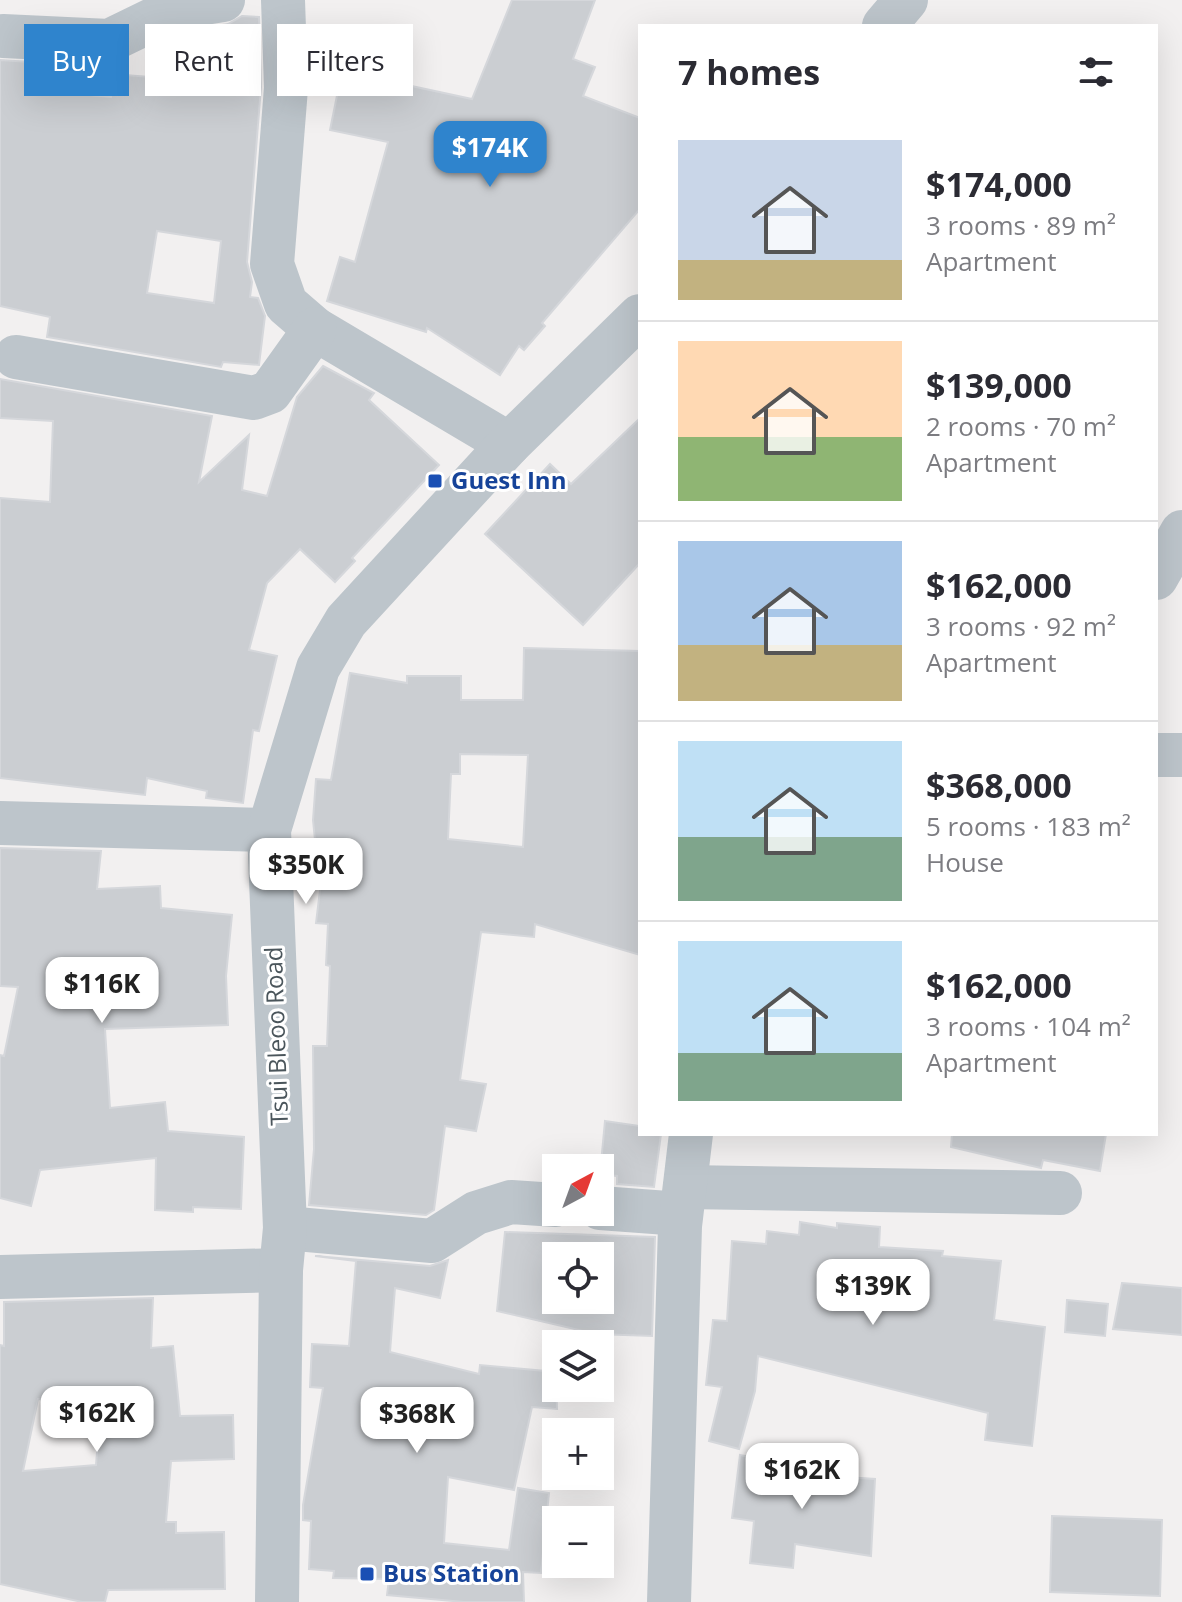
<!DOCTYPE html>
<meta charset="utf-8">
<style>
body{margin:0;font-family:"Open Sans",sans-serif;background:#f2f2f3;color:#2b2b33;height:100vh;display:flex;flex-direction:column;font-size:30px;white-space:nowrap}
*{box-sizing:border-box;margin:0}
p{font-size:26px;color:#7c7c81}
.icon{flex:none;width:44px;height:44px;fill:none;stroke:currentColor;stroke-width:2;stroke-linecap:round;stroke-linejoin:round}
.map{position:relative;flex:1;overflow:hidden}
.sheet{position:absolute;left:638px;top:24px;width:520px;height:1112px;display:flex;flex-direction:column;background:#fff;border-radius:0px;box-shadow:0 8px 32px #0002}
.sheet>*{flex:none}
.banner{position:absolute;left:24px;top:24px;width:494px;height:72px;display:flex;gap:16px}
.needle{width:52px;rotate:41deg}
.controls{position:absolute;left:542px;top:1154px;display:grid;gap:16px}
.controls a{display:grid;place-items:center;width:72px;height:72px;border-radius:0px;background:#fff;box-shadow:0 8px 32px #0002;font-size:40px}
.price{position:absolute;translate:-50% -68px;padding:0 18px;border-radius:16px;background:#fff;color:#222;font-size:26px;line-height:52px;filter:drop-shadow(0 2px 4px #0008)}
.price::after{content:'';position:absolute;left:50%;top:48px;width:24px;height:18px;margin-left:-12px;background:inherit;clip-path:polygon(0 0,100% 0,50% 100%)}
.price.current{background:#2f84cd;color:#fff}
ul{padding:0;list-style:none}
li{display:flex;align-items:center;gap:24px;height:200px;padding:0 40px}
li+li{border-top:2px solid #e1e1e2}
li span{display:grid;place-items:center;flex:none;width:224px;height:160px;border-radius:0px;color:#555}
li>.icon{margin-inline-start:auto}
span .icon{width:96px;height:96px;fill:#fffc;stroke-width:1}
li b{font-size:34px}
h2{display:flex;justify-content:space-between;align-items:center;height:96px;padding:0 40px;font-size:34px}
.pill{padding:0 28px;border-radius:0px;background:#fff;box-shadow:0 8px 32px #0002;font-size:28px;line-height:72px}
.pill.current{background:#2f84cd;color:#fff}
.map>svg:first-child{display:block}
.building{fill:#cbced2;stroke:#d5d7db;stroke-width:2;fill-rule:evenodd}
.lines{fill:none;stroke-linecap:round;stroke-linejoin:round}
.minor{stroke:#bdc5cb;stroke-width:44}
.transit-dot{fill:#1a4fb4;stroke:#fff;stroke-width:3}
.labels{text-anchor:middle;stroke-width:6;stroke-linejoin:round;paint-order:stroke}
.transit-label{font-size:24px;font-weight:bold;fill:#164399;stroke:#fff;text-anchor:start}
.street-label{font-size:24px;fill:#4a555b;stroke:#fff}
</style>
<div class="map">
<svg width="1182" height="1602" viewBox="0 0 1182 1602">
<rect width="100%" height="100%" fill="#f2f0f0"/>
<!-- building -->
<g class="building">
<path d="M512 0H595L573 59 595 67 583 96 640 118V209L542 323 545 326 524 350 519 346 500 375 427 328 426 332 327 301 340 257 355 262 388 142 330 130 342 71 472 99Z"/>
<path d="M242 16 259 17 261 87 247 262 252 282 250 297 258 298 265 316 259 365 223 362 221 367 47 337 50 317 0 306V60L46 63 48 91 111 97 113 74 188 80 193 30 228 24ZM157 231 221 241 214 303 147 293Z"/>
<path d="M323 366 374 393 369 400 439 465 352 558 355 561 335 582 300 549 267 583 249 650 277 656 259 731 253 730 243 803 206 798 207 791 147 778 145 795 0 778V498L50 502 53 421 0 418V379L212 416 199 482 249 435 242 490 267 496 297 397Z"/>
<path d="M640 418V563L583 625 485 534 550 464 571 484Z"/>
<path d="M524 648 640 651V955L535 924 534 937 481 932 460 1080 486 1084 476 1131 445 1126 434 1210 426 1215 309 1205 314 1149 313 1046H327L330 966 326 965 328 924 316 923 320 890 313 820 316 779 331 780 350 673 407 683V676H461V700H523ZM460 754 528 755 523 847 448 839 451 774H460Z"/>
<path d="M0 848 101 851 97 889 160 886 161 908 232 915 226 976 228 1025 105 1029 110 1108 165 1102 168 1131 244 1137 241 1209 193 1207V1212L155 1210 156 1158 40 1170 31 1206 0 1198V1055L4 1056 18 987 0 986Z"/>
<path d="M605 1121 640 1126V1134H661L654 1187 617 1184V1176L600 1174Z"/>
<path d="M952 1134H1106L1100 1171 1043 1160 1041 1168 951 1147Z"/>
<path d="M800 1222 837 1228V1223L880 1227 879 1247 943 1251 942 1256 1001 1261 994 1320 1045 1327 1032 1446 985 1440 988 1413 758 1356 755 1391 739 1449 709 1441 722 1387 706 1385 713 1320 727 1321 732 1241 766 1244 767 1231 799 1235Z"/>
<path d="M505 1232 655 1237 652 1336 596 1334 497 1311ZM556 1256H600V1300H556Z"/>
<path d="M315 1256 430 1266 448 1260 440 1298 395 1288 390 1352 479 1374 480 1365 556 1372 557 1409 532 1407 514 1490 448 1477 444 1543 509 1550 518 1488 549 1493 541 1573 523 1572 524 1602H464L387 1595 389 1579 333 1578 334 1571 309 1569 311 1521 303 1520V1505L323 1388 310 1387 312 1344 349 1346 356 1261Z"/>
<path d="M1122 1283 1182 1288V1335L1113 1329Z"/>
<path d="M153 1298 151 1348 173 1346 180 1416 233 1415 234 1459 171 1461 166 1522H176V1533L224 1532 225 1589 108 1590 105 1602H82L0 1584V1345L4 1346V1302ZM38 1399 101 1400 96 1465 23 1471Z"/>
<path d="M1067 1300 1108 1304 1105 1336 1065 1332Z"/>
<path d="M740 1455 805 1468 804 1474 875 1479 871 1556 795 1544 793 1568 750 1563 754 1521 732 1518Z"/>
<path d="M1052 1516 1162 1520 1160 1596 1050 1592Z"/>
</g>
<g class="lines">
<!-- minor -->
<g class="minor">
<path d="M283 0 286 88 272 264 286 304 315 329 509 444"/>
<path d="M884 26 906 0"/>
<path d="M3 36 109 41 179 7 223 0"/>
<path d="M16 357 254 398 270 392 315 329"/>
<path d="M1156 578 1182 532"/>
<path d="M1156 755H1182"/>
<path d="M0 823 269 830"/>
<path d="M685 1187 1060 1193"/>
<path d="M600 1208 681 1214"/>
<path d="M285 1228 432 1241 476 1213 511 1202 556 1205"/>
<path d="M0 1277 281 1270"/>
<path d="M277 1602 281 1270 285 1228 269 830 318 668 346 621 509 444 640 316"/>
<path d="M669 1602 680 1226 691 1134"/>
</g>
</g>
<!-- markers -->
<g class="transit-dot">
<rect x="427" y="473" width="16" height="16" rx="4"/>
<rect x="359" y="1566" width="16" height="16" rx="4"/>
</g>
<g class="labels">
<!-- transit labels -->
<g class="transit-label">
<text x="451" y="489">Guest Inn</text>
<text x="383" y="1582">Bus Station</text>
</g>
<!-- street labels -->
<g class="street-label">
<text transform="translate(277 1036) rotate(-92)" y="8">Tsui Bleoo Road</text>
</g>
</g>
</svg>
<div class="controls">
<a><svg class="needle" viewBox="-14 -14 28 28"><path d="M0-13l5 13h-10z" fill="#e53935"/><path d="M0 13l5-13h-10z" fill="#7c7c81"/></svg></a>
<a><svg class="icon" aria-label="locate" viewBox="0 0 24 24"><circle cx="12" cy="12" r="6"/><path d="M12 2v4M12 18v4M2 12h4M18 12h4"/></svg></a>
<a><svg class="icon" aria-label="layers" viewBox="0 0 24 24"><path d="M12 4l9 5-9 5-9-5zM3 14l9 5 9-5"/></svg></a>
<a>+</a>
<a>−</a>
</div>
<b class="price current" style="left:490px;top:189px">$174K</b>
<b class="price" style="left:306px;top:906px">$350K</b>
<b class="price" style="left:102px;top:1025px">$116K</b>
<b class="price" style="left:873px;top:1327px">$139K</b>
<b class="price" style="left:97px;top:1454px">$162K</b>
<b class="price" style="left:417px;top:1455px">$368K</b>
<b class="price" style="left:802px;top:1511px">$162K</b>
<div class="banner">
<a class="pill current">Buy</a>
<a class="pill">Rent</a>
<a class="pill">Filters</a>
</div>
<section class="sheet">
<h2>7 homes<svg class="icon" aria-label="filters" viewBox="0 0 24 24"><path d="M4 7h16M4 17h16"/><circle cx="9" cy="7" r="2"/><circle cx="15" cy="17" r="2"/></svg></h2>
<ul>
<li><span style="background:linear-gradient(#c9d6e8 75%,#c2b280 0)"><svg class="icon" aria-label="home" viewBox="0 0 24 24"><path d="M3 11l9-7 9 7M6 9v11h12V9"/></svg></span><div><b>$174,000</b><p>3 rooms · 89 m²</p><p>Apartment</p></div></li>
<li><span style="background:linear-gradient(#ffd9b3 60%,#8fb573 0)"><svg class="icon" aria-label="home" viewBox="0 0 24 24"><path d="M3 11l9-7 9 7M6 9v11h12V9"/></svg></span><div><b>$139,000</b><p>2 rooms · 70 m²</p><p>Apartment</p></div></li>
<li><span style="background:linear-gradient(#a9c7e8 65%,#c2b280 0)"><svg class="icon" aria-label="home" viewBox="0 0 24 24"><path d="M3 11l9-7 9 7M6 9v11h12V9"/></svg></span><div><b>$162,000</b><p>3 rooms · 92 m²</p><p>Apartment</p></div></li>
<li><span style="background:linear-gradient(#bfe0f5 60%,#7fa58c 0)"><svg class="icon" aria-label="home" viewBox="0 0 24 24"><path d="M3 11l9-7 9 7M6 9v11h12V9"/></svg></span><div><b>$368,000</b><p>5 rooms · 183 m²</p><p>House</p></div></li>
<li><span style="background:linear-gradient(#bfe0f5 70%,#7fa58c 0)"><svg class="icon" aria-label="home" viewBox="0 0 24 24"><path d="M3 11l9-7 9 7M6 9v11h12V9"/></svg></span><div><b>$162,000</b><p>3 rooms · 104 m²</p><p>Apartment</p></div></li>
</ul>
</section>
</div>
